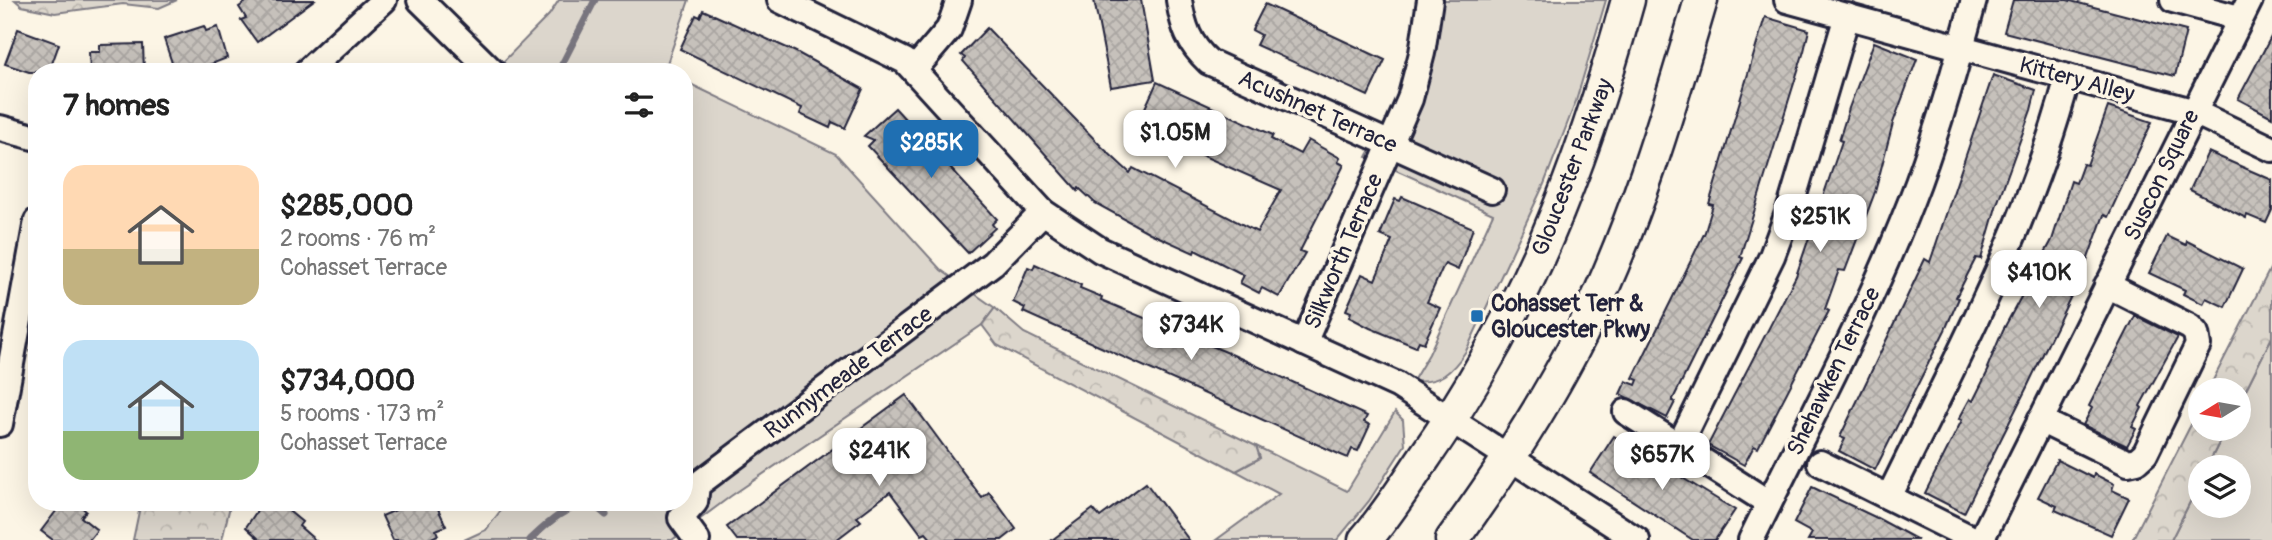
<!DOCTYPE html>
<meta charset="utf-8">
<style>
body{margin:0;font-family:Pangolin,sans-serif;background:#f6f6f6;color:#222;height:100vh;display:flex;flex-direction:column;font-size:26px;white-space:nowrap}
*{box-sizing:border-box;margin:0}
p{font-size:23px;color:#767676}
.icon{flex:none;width:38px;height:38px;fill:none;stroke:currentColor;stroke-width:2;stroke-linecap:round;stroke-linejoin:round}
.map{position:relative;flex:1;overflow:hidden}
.sheet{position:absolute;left:28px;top:63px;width:665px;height:448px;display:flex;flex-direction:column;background:#fff;border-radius:28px;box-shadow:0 7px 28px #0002}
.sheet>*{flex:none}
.needle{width:46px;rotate:259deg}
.fabs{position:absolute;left:2188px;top:378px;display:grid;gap:14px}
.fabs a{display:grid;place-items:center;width:63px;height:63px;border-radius:50%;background:#fff;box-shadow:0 7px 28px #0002;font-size:35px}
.price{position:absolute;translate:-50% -60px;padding:0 16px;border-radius:14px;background:#fff;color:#222;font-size:23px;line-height:46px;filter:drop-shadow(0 2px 4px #0008)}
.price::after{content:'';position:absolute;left:50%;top:42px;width:21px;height:16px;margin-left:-10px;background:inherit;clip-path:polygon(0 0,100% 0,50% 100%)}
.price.current{background:#1f6fb2;color:#fff}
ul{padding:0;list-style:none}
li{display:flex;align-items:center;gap:21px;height:175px;padding:0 35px}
li span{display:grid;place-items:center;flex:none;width:196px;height:140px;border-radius:21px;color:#555}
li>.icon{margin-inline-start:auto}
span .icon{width:84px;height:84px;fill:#fffc;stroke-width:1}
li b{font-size:30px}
h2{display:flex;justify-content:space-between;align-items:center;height:84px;padding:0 35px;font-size:30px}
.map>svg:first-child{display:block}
.grass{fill:#dcd6cc;stroke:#7f7c84;stroke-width:2}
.forest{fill:url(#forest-crowns);stroke:#7f7c84;stroke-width:2}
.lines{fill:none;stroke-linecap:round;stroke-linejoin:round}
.stream{stroke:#78757e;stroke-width:7}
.building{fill:url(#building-cross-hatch);stroke:#22223b;stroke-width:2}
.minor-casing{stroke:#22223b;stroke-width:30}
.major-casing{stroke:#22223b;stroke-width:37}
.minor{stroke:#fcf5e5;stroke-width:24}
.major{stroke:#fcf5e5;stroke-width:32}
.poi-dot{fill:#1f6fb2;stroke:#fcf5e5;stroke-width:2.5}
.labels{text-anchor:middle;stroke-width:7;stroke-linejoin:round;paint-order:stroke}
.street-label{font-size:23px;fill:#22223b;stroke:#fcf5e5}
.poi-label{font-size:23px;font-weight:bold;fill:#22223b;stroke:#fcf5e5;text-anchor:start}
</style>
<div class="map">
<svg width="2272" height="540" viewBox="0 0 2272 540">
<defs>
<pattern id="forest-crowns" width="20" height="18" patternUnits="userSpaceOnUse" patternTransform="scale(1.75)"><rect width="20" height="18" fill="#dcd6cc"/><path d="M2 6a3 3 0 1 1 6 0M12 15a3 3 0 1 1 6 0" fill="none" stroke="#bcb7b0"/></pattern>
<pattern id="building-cross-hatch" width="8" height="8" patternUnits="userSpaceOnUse" patternTransform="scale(1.75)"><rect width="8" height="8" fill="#c6c1bb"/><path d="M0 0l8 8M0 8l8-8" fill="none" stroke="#aaa6a2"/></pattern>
</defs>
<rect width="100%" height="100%" fill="#fcf5e5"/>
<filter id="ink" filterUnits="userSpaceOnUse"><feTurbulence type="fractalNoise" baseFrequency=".0143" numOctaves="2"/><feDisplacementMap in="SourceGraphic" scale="14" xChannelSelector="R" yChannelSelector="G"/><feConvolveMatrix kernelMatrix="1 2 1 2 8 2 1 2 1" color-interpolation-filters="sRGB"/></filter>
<g filter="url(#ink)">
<!-- grass -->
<g class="grass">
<path d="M559 0H689L664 72H493L549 15Z"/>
<path d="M1419 0H1606L1576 101 1544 184 1466 351C1452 372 1440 384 1413 381L1429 354 1493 214 1367 157C1397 102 1415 63 1419 0Z"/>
<path d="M684 81 836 154 941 270 995 308 982 325 731 496 672 540H464L486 530 507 502H684Z"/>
<path d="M2272 337V540H2171L2200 482V506H2238V467H2207L2226 429H2238V405Z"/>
<path d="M1395 412 1403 420 1405 445 1369 501 1337 540H1216L1279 494 1236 471 1260 458 1256 446 1347 491Z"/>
</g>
<!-- forest -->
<g class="forest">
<path d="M15 0H177L159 8 123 4 55 13 22 6Z"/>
<path d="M2272 265V337L2238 405V390H2208Z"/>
<path d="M995 308 1024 333 1256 446 1260 458 1236 471 997 345 982 325Z"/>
<path d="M2200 407V429H2226L2207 467H2200V482L2171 540H2132Z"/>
<path d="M141 502H231L222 540H133Z"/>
</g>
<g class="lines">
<!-- stream -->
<g class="stream">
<path d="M559 70 595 0"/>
<path d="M530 540C549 522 565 506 592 503L606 515"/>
</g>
</g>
<!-- building -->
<g class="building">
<path d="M249 0H314L257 42 241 20 246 18 239 7Z"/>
<path d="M1094 0H1141L1155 80 1111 87Z"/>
<path d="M2013 0H2067L2186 31 2175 76 2004 32Z"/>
<path d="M1265 4 1385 60 1368 96 1256 45 1261 35 1252 30Z"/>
<path d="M703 10 796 52 863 89 845 128 832 122 830 128 800 114 802 108 680 49 696 15 700 17Z"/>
<path d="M1765 17 1809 30 1804 51 1740 257 1743 258 1672 401 1675 402 1667 418 1620 394 1626 381 1636 385 1638 380 1633 378 1705 232 1713 205 1709 204Z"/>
<path d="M204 26 206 31 218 27 227 58 191 72H175L164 39Z"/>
<path d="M987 28 1102 147 1130 173 1133 168 1257 232 1281 190 1149 132 1150 128 1138 123 1157 82 1273 135 1271 139 1300 154 1308 140 1340 158 1338 162 1344 165 1300 251 1305 253 1279 297 1262 288 1259 293 1240 283 1244 275 1195 250 1194 253 1150 233 1095 203 1079 188 1078 191 963 61 965 58 961 55Z"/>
<path d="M18 29 59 44 49 72H29L5 64Z"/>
<path d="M2272 35V117L2238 99Z"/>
<path d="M1874 42 1917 59 1893 123 1875 192 1845 271 1839 270 1825 309 1829 311 1758 448 1754 446 1744 465 1708 445 1796 276 1842 141 1839 140 1849 108Z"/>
<path d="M143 44 144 72H90L89 52H100V45Z"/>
<path d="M1993 75 2036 90 2031 110 1996 207 1981 259 1976 258 1956 297 1959 298 1945 330 1875 470 1839 451 1845 439 1840 437 1925 259 1930 262Z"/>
<path d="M2108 107 2152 122 2108 217 2104 215 2084 269 2027 387 1964 513 1925 493 1962 420 1959 419 1970 399 1973 401 1989 369 1987 368 2003 330 2052 240 2071 181 2076 183 2083 164 2087 165Z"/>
<path d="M895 108 997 219 992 224 995 228 968 253 868 146 874 140 864 136Z"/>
<path d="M2208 152 2272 180V210L2266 223 2247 215 2246 218 2190 190Z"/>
<path d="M1402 197 1473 228 1458 270 1445 264 1442 269 1427 302 1440 308 1424 343 1419 341 1416 347 1370 328 1349 317 1351 312 1346 310 1362 274 1375 280 1392 240 1380 235 1395 199 1400 201Z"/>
<path d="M2167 236 2186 245 2187 241 2243 269 2225 307 2206 298 2203 304 2183 294 2185 290 2149 273Z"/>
<path d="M1035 264 1081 285 1080 288 1102 297 1101 300 1231 354 1367 416 1364 422 1370 425 1358 451 1352 449 1348 458 1341 455 1023 312 1025 308 1013 302 1028 267 1033 269Z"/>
<path d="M2135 316 2178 337 2140 406 2142 408 2132 427 2136 429 2127 446 2083 425 2092 408 2089 406Z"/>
<path d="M906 395 982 498 989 492 1016 529 1002 540H932L926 533 922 535 890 492 857 517 861 521 836 540H737L727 527Z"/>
<path d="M1614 436 1735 510 1715 540H1693L1590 473Z"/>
<path d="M2057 460 2093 478 2094 474 2114 484 2112 490 2129 498 2111 535 2055 510 2057 506 2038 497Z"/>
<path d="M1146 483 1189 540H1052L1093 509 1100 517Z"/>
<path d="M1812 487 1877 518 1918 540H1808L1812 533 1794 523Z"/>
<path d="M63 502H76L86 511 81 517 97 530 89 540H53L41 531Z"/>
<path d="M263 502H278L302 522 299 526 315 540H260L246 527Z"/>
<path d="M414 502H435L446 526 436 530 438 535 427 540H393L382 516Z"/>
</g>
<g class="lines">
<defs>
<g id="minor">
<path d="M420 0 493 72"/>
<path d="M780 0 905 61 1043 212 1100 250 1397 385 1637 540"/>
<path d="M1179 0C1183 27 1189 44 1209 62L1492 190"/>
<path d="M1787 0 2192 111 2272 149"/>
<path d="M2173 0 2239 18"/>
<path d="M915 69 949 29 959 0"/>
<path d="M306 72 384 0"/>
<path d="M0 128 37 138"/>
<path d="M1304 343 1410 99 1422 53 1430 0"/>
<path d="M1626 412 1769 503"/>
<path d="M2040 420 2128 463 2137 461 2145 454 2198 345 2196 333 2190 327 2107 285"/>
<path d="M0 424 37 221"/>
<path d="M1679 446 1772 256 1791 205 1847 16"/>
<path d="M1820 463 1975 540"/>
<path d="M1889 497C1956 360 2029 225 2068 77"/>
<path d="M697 540 681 518 695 502 697 485 993 263 1043 212"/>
<path d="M1751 540C1808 423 1872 306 1918 183 1940 123 1957 62 1974 0"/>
<path d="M1981 540 2250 0"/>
</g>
<g id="major">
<path d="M1365 540C1387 515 1405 486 1424 458 1526 312 1581 170 1628 0"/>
<path d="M1452 540C1500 474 1544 407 1581 334 1634 228 1668 113 1701 0"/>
</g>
</defs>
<!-- minor casing -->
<use href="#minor" class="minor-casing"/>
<!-- major casing -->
<use href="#major" class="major-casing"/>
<!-- minor -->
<use href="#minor" class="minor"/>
<!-- major -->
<use href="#major" class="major"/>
</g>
</g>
<!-- markers -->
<rect class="poi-dot" x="1470" y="309" width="14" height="14" rx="3.5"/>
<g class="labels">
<!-- street labels -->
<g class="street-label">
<text transform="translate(2077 79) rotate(15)" y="8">Kittery Alley</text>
<text transform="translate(1318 111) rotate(24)" y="8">Acushnet Terrace</text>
<text transform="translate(1572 167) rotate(-69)" y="8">Gloucester Parkway</text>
<text transform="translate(2161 175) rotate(-64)" y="8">Suscon Square</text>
<text transform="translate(1343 251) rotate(-67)" y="8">Silkworth Terrace</text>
<text transform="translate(1833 371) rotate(-64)" y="8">Shehawken Terrace</text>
<text transform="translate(848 372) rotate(-37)" y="8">Runnymeade Terrace</text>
</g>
<!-- poi labels -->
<g class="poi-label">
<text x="1491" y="311">Cohasset Terr &amp;<tspan x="1491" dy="26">Gloucester Pkwy</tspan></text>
</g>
</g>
</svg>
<div class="fabs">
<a><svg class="needle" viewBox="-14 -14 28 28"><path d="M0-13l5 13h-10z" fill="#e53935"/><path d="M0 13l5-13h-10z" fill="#767676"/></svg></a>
<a><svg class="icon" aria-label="layers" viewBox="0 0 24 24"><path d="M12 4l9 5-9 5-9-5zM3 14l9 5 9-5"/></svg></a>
</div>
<b class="price" style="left:1175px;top:170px">$1.05M</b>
<b class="price current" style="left:931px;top:180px">$285K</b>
<b class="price" style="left:1820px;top:254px">$251K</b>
<b class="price" style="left:2039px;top:310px">$410K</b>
<b class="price" style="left:1191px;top:362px">$734K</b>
<b class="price" style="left:879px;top:488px">$241K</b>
<b class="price" style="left:1662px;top:492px">$657K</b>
<section class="sheet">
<h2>7 homes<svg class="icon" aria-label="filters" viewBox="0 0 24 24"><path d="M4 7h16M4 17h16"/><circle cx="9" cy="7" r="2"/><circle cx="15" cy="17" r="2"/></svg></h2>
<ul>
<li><span style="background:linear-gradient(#ffd9b3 60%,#c2b280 0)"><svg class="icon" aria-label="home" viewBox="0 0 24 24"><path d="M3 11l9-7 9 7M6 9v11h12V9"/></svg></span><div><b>$285,000</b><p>2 rooms · 76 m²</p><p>Cohasset Terrace</p></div></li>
<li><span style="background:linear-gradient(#bfe0f5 65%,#8fb573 0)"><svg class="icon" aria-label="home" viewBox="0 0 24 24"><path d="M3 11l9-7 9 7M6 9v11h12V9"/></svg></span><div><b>$734,000</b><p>5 rooms · 173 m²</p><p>Cohasset Terrace</p></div></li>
</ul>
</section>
</div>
